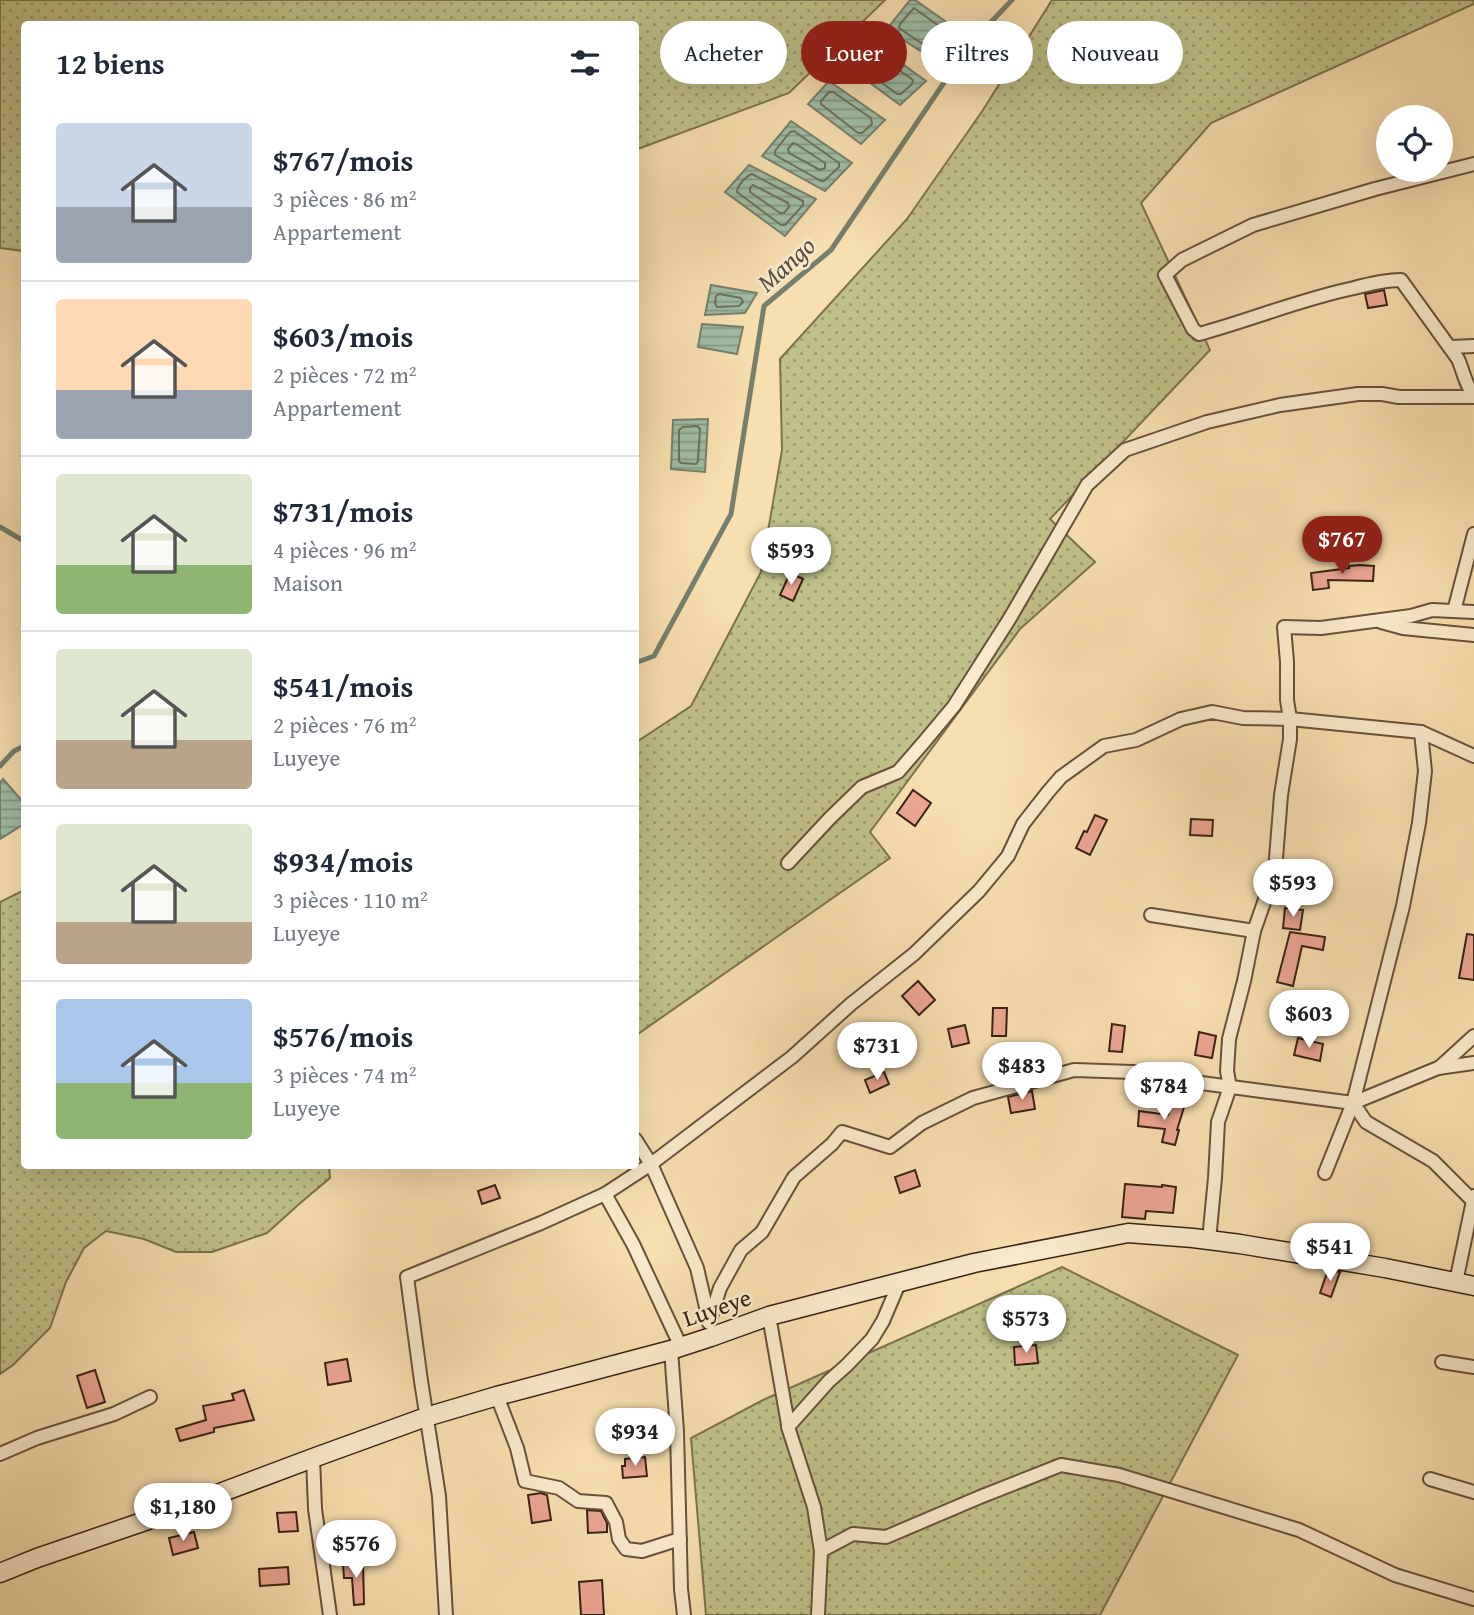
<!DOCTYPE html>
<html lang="fr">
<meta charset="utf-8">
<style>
body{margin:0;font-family:"Gentium Book Plus",serif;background:#f2f2f3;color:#1f2937;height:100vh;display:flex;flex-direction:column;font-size:26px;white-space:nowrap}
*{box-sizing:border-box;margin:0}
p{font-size:23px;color:#747a83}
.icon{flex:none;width:38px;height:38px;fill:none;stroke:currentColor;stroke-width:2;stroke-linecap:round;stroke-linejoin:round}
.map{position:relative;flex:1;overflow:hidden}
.sheet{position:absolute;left:21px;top:21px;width:618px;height:1148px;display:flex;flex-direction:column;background:#fff;border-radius:7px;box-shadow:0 7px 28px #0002}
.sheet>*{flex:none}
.top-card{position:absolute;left:660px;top:21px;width:665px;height:63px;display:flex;gap:14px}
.buttons{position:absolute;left:1376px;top:105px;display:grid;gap:14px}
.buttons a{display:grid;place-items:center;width:77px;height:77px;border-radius:50%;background:#fff;box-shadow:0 7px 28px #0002;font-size:35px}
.price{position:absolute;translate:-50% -60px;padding:0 16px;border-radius:24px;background:#fff;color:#222;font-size:23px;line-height:46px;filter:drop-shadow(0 2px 4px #0008)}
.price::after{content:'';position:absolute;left:50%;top:42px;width:21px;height:16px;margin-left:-10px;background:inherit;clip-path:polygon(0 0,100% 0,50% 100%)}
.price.current{background:#8f2418;color:#fff}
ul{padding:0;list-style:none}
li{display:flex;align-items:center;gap:21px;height:175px;padding:0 35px}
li+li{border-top:2px solid #e0e1e3}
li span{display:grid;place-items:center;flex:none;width:196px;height:140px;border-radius:7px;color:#555}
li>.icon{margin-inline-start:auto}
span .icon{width:84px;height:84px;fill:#fffc;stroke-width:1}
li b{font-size:30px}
h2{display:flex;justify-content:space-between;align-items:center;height:84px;padding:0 35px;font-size:30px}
.pill{padding:0 24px;border-radius:32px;background:#fff;box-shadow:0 7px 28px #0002;font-size:24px;line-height:63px}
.pill.current{background:#8f2418;color:#fff}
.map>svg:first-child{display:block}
.grass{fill:url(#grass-dots);stroke:#7c724e;stroke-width:2}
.water{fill:url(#water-rules);stroke:#767f6b;stroke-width:2}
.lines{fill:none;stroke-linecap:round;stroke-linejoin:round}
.shore{stroke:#6c705c;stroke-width:2}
.stream{stroke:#767f6b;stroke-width:5}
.building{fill:#eca692;stroke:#382214;stroke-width:2}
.street-casing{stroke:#68513b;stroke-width:16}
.secondary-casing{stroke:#382214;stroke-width:21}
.street{stroke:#faeacb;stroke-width:12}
.secondary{stroke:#faeacb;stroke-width:18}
.labels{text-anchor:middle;stroke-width:5;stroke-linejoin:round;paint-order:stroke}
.street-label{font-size:24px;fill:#382214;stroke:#faeacb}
.water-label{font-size:26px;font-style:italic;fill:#575040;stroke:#faeacb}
</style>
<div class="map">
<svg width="1474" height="1615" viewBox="0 0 1474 1615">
<defs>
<pattern id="grass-dots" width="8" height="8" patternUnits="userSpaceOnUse" patternTransform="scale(1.75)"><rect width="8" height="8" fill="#c0c188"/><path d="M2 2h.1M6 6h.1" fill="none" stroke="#9d9c6e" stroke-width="1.8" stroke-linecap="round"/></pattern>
<pattern id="water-rules" width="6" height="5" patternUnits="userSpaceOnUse" patternTransform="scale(1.75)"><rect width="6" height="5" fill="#9fbda5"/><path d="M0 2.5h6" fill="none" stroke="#839985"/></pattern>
</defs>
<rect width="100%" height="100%" fill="#f8dfaf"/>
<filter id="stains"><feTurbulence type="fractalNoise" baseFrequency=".00286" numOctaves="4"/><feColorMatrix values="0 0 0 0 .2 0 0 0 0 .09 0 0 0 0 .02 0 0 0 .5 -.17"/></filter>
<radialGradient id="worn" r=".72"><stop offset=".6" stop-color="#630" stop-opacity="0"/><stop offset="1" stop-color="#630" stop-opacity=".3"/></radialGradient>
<!-- grass -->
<g class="grass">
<path d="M0 0H885L789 93 635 150V24H24V251L0 248Z"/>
<path d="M1052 0H1474V4L1211 123 1141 203 1210 350 1050 519 1095 562 1020 629 870 832 890 858 635 1036V743L691 706 761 572 782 450 780 359 907 219 983 110Z"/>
<path d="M24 890V1166H329L330 1178 298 1205 267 1233 212 1252H176L144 1239 106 1231 84 1248 66 1282 50 1328 13 1365 0 1374V902Z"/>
<path d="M1062 1267 1238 1355 1100 1615H706L691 1438 763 1400Z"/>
</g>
<!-- water -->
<g class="water">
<path d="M910 0H915L962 33 937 62 887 29Z"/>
<path d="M875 44 926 81 900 105 854 71Z"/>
<path d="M829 81 885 120 861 144 808 104Z"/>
<path d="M791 121 852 163 825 191 762 156Z"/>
<path d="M749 165 816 199 785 236 725 192Z"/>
<path d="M711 285 757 293 745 313 705 315Z"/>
<path d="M702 324 743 327 737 354 698 347Z"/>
<path d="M708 419 705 472 671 469 673 420Z"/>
<path d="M3 779 24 803V824L0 839V783Z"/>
</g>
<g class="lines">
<!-- shore -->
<g class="shore">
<path d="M914 8 950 34V37L937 52 933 51 899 28 900 24Z"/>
<path d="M878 55 913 80 912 84 901 94H897L866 71C865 65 873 56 878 55Z"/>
<path d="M829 92H833L871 118 872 124 862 133H858L821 104V101Z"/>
<path d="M794 131 839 163V167L824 181H821L775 155V151L790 132Z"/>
<path d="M793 143 796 144 825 163V168L820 170 789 153 788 149Z"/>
<path d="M752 174 803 201V205L785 225H781L737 192C737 186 746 176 752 174Z"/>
<path d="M753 185 788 203 789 207 784 213H780L750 192V188Z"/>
<path d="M719 294 741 298 743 302 739 306 717 307 715 303 716 296Z"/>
<path d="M683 427 697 426 700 429 698 461 696 464 681 463 679 461V430Z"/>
</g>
<!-- stream -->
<g class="stream">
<path d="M0 527 24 541"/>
<path d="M635 663 654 656 731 514 764 306 831 250 970 44 1012 0"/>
<path d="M0 766 14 751 24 746"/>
</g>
</g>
<!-- building -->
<g class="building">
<path d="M1384 290 1387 305 1368 308 1365 294Z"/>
<path d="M1360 565 1374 566 1373 581 1328 580 1329 588 1313 590 1311 573 1349 568V566Z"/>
<path d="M790 573 803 579 793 601 780 595Z"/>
<path d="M913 790 931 803 915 826 897 813Z"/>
<path d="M1095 815 1107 820 1090 855 1076 848 1084 831 1087 832Z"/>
<path d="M1191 819 1213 820 1212 836 1190 835Z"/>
<path d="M1285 908 1303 910 1300 930 1283 928Z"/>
<path d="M1290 932 1325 937 1323 950 1302 946 1293 986 1277 982Z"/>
<path d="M1467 934 1474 935V980L1459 978Z"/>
<path d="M918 981 935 1000 919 1015 902 996Z"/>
<path d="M993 1008H1007L1006 1036H992Z"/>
<path d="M1112 1024 1125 1026 1122 1052 1109 1051Z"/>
<path d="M965 1025 969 1043 952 1047 948 1029Z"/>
<path d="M1199 1032 1216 1036 1212 1058 1195 1055Z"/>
<path d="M1298 1038 1323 1044 1320 1061 1294 1055Z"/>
<path d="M884 1072 889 1084 870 1093 865 1080Z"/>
<path d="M1032 1091 1035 1109 1011 1113 1008 1097Z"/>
<path d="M1173 1100 1185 1104 1177 1130H1179L1175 1145 1162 1142 1165 1129 1138 1126 1139 1111 1168 1115Z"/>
<path d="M915 1170 920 1186 900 1193 895 1177Z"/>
<path d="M1125 1184 1162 1187V1185L1176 1187 1173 1213 1146 1211 1145 1219 1122 1217Z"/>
<path d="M495 1185 500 1198 482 1204 478 1191Z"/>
<path d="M1328 1270 1340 1272 1331 1297 1320 1293Z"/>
<path d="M1036 1345 1038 1363 1015 1365 1014 1347Z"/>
<path d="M347 1359 351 1381 328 1385 325 1363Z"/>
<path d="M95 1370 105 1402 87 1408 77 1376Z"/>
<path d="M244 1390 254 1420 214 1428V1432L180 1441 176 1429 206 1420 203 1406 234 1400 232 1394Z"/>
<path d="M645 1457 647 1476 623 1478 622 1466H625V1459Z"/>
<path d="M541 1493 547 1495 551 1520 532 1523 528 1495Z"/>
<path d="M587 1510 601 1511 607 1523V1532L588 1533Z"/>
<path d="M296 1512 298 1531 279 1532 277 1513Z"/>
<path d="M194 1532 198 1548 173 1555 169 1538Z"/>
<path d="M363 1562 364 1604 354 1605 352 1578H344L343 1563Z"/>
<path d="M288 1567 289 1584 260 1586 259 1569Z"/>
<path d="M602 1580 604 1615H581L579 1582Z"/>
</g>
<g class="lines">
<defs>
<g id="street">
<path d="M1474 164 1375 189 1253 225 1182 260 1165 275 1193 329 1199 334C1251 320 1301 299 1354 288 1369 284 1386 280 1401 280L1458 359C1463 370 1466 387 1474 395"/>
<path d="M1450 347 1474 346"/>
<path d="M1454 611 1474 534"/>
<path d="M1381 622 1403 628 1474 635"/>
<path d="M788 863 830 818 862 787 898 772 924 742 954 706 1010 618 1087 485 1125 450 1207 422 1280 405 1358 394H1382L1399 397H1474"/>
<path d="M1151 915 1254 931"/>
<path d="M1439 1068 1474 1036"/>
<path d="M1353 1103 1366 1122 1433 1161 1474 1202"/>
<path d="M635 1139 651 1164 697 1268 709 1320"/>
<path d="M1325 1173 1353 1103 1403 906 1419 823 1425 771 1421 732"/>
<path d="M605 1194 633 1244 681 1347"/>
<path d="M1209 1240 1215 1178 1218 1122 1230 1087 1227 1071 1229 1039 1244 981 1254 931 1275 871 1281 795 1290 739V719L1287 700V662L1284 627 1321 628 1411 616 1432 610 1474 612"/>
<path d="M1456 1282 1474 1196"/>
<path d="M769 1316 789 1430 814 1507 821 1551 818 1615"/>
<path d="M709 1323 720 1288 741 1250 762 1232 794 1177 832 1144 842 1132 890 1147 922 1123 973 1098 1074 1070 1133 1072 1186 1081 1353 1103 1438 1068 1474 1063"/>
<path d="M671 1350 677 1431 681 1589 684 1615"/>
<path d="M1442 1362 1474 1367"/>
<path d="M497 1396 517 1448 525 1481 559 1488 578 1501 606 1503 616 1522 619 1539 626 1549 642 1551 680 1539"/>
<path d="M788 1427 829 1381 846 1366 872 1339 883 1321 900 1281"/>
<path d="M0 1454 37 1438 114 1414 150 1397"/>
<path d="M313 1458 315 1509 330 1615"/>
<path d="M1430 1479 1474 1492"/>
<path d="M821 1551 853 1534 886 1537 980 1497 1061 1465 1119 1475 1299 1530 1395 1575 1474 1599"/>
<path d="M446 1615 439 1496 421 1381 407 1277 541 1223 605 1194 651 1164 792 1057 851 1004 914 954 979 891 1008 856 1023 824 1048 792 1061 777 1104 746 1136 740 1181 719 1212 712 1243 718 1290 719 1421 732 1474 756"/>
</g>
<path id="secondary" d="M0 1573 37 1558 151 1519 313 1458 426 1417 497 1396 671 1350 711 1337 769 1316 974 1263 1128 1233 1193 1238 1240 1244 1385 1268 1474 1286"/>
</defs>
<!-- street casing -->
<use href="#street" class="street-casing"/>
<!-- secondary casing -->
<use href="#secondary" class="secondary-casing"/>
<!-- street -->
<use href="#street" class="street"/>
<!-- secondary -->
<use href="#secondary" class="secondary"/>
</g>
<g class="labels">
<!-- street labels -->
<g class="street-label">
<text transform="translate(717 1308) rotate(-19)" y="8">Luyeye</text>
</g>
<!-- water labels -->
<g class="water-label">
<text transform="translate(786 264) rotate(-42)" y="9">Mango</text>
</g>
</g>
<rect width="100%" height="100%" filter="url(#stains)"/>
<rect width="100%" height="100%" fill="url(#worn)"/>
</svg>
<div class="buttons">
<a><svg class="icon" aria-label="locate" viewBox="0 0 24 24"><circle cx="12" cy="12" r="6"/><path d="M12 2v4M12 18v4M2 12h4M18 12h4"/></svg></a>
</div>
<b class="price current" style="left:1342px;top:576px">$767</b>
<b class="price" style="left:791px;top:587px">$593</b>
<b class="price" style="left:1293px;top:919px">$593</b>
<b class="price" style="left:1309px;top:1050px">$603</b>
<b class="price" style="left:877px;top:1082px">$731</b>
<b class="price" style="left:1022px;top:1102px">$483</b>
<b class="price" style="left:1164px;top:1122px">$784</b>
<b class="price" style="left:1330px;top:1283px">$541</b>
<b class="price" style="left:1026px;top:1355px">$573</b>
<b class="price" style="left:635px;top:1468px">$934</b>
<b class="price" style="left:183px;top:1543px">$1,180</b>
<b class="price" style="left:356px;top:1580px">$576</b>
<div class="top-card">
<a class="pill">Acheter</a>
<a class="pill current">Louer</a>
<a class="pill">Filtres</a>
<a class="pill">Nouveau</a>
</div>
<section class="sheet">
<h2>12 biens<svg class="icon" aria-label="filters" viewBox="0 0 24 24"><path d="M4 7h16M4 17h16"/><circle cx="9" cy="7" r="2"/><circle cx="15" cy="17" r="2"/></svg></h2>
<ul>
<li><span style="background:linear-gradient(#c9d6e8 60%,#9aa5b1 0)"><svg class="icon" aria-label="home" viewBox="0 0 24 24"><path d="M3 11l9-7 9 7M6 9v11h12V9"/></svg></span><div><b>$767/mois</b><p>3 pièces · 86 m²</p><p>Appartement</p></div></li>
<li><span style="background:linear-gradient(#ffd9b3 65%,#9aa5b1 0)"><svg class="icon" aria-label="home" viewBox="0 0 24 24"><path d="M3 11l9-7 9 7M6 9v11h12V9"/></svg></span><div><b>$603/mois</b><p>2 pièces · 72 m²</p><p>Appartement</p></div></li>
<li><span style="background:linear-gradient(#dfe7d0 65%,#8fb573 0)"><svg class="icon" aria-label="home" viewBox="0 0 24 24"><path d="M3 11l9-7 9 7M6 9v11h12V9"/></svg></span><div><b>$731/mois</b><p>4 pièces · 96 m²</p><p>Maison</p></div></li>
<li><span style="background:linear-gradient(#dfe7d0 65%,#b9a48a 0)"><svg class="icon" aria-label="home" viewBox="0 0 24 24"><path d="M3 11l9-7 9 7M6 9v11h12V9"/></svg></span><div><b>$541/mois</b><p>2 pièces · 76 m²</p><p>Luyeye</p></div></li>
<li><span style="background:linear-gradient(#dfe7d0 70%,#b9a48a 0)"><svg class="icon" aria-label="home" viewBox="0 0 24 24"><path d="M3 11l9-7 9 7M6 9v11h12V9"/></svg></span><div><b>$934/mois</b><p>3 pièces · 110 m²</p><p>Luyeye</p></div></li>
<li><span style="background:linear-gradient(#a9c7e8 60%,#8fb573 0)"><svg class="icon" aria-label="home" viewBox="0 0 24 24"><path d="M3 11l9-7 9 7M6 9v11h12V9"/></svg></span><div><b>$576/mois</b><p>3 pièces · 74 m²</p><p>Luyeye</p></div></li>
</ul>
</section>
</div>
